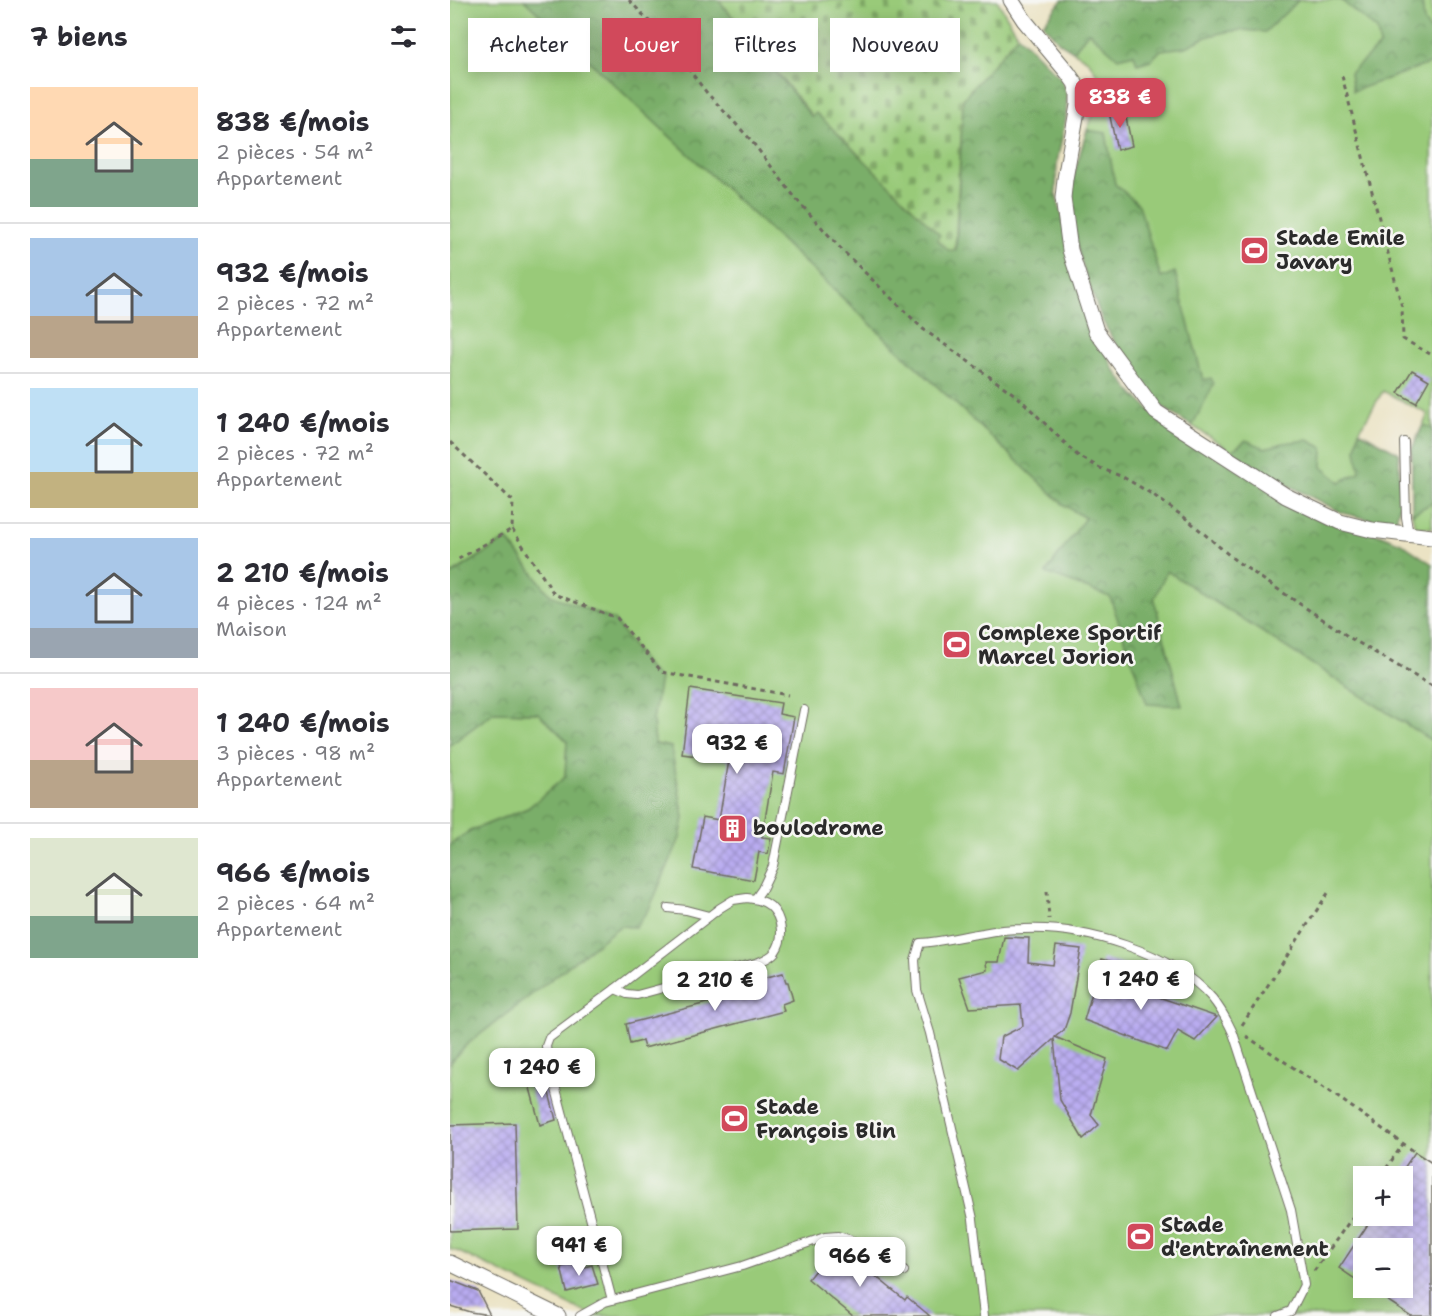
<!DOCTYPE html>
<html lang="fr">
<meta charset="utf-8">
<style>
body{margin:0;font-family:"Shantell Sans",sans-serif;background:#f2f2f3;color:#2b2b33;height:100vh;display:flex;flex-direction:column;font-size:22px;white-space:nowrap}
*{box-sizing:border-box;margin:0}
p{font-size:20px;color:#7c7c81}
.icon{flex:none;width:33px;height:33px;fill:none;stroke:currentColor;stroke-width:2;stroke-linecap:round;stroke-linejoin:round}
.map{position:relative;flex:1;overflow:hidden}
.panel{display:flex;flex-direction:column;background:#fff;width:450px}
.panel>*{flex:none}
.banner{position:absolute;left:18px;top:18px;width:570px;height:54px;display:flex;gap:12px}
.tools{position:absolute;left:903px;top:1166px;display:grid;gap:12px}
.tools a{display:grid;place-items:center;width:60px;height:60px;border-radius:0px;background:#fff;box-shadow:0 3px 15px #0003;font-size:30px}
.price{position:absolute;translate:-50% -51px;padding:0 14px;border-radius:12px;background:#fff;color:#222;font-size:20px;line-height:39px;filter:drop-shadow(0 2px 3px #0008)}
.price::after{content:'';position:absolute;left:50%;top:36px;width:18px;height:14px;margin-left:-9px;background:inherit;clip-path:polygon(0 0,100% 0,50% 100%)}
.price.selected{background:#d1495b;color:#fff}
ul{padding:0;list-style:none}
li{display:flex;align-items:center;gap:18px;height:150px;padding:0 30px}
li+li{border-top:2px solid #e1e1e2}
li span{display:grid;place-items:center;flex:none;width:168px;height:120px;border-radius:0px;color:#555}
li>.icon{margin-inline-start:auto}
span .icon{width:72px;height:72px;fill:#fffc;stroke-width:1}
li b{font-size:26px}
h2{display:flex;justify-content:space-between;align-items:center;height:72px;padding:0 30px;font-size:26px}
.pill{padding:0 21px;border-radius:0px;background:#fff;box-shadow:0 3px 15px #0003;font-size:21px;line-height:54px}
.pill.selected{background:#d1495b;color:#fff}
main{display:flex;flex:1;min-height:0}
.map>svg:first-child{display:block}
.green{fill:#99ca79;stroke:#627a52;stroke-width:1.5;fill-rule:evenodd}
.forest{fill:url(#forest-crowns);stroke:#526c4a;stroke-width:1.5}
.cemetery{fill:url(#cemetery-stones);stroke:#627a52;stroke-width:1.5}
.building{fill:url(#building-cross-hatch)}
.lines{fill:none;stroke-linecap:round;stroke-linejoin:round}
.lane-casing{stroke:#6e6b61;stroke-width:10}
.street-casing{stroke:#6e6b61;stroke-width:17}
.path{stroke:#6e6b61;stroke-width:3;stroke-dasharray:4.5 4.5;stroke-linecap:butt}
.lane{stroke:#fff;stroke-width:8}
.street{stroke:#fff;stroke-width:15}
.labels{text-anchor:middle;stroke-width:5;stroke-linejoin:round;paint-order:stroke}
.poi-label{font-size:21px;font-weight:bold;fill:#2b2b2b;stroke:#f6f6f2;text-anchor:start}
</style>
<main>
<section class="panel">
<h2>7 biens<svg class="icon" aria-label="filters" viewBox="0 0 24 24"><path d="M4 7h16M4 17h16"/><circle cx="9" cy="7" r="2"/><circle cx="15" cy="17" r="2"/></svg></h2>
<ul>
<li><span style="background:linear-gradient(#ffd9b3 60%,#7fa58c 0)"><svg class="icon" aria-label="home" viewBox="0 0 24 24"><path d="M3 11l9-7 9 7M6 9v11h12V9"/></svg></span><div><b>838 €/mois</b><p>2 pièces · 54 m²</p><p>Appartement</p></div></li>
<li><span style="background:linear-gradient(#a9c7e8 65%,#b9a48a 0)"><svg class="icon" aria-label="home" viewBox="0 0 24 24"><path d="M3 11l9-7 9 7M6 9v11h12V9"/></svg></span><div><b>932 €/mois</b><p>2 pièces · 72 m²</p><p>Appartement</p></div></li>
<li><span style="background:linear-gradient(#bfe0f5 70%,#c2b280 0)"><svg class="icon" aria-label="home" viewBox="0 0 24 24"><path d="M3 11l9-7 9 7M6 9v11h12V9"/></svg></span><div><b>1 240 €/mois</b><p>2 pièces · 72 m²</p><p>Appartement</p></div></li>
<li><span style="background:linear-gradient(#a9c7e8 75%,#9aa5b1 0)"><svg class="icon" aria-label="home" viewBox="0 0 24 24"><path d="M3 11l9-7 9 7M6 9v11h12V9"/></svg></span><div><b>2 210 €/mois</b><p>4 pièces · 124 m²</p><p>Maison</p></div></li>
<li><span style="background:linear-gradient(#f6c9c9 60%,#b9a48a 0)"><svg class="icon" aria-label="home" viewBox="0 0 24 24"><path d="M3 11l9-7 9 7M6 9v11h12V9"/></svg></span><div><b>1 240 €/mois</b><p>3 pièces · 98 m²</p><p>Appartement</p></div></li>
<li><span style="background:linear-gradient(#dfe7d0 65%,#7fa58c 0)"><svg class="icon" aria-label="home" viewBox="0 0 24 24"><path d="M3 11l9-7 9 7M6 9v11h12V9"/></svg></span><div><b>966 €/mois</b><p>2 pièces · 64 m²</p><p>Appartement</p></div></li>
</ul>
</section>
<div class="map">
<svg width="982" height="1316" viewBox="0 0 982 1316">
<defs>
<pattern id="forest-crowns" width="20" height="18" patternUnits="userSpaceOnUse" patternTransform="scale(1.5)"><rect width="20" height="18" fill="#7aae69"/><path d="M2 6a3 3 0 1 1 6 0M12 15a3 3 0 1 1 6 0" fill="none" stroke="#648e57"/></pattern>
<pattern id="cemetery-stones" width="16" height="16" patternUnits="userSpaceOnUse" patternTransform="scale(1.5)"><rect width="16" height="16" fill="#99ca79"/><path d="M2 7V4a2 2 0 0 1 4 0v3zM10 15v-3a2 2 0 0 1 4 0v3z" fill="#7da463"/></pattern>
<pattern id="building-cross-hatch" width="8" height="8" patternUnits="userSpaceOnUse" patternTransform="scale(1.5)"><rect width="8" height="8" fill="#b9acf1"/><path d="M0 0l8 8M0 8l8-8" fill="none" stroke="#978cc3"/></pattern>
</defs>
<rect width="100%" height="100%" fill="#f6f6f2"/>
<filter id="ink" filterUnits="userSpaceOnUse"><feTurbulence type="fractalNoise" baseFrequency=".0167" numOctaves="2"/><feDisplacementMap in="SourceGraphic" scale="12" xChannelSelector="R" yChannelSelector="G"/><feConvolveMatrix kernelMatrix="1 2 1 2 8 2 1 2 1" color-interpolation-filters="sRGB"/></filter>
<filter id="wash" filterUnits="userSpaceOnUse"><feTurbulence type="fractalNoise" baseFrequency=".008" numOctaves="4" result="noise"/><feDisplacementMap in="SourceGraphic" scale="24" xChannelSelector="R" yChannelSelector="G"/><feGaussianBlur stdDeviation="1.35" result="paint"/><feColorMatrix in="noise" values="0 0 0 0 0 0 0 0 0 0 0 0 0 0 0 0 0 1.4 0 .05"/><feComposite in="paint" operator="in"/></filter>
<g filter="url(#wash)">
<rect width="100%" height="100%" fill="#ebe3c4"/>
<!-- green -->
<g class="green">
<path d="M0 0H74L613 504 982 741V1316H143L9 1252 0 1249V1063L15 1046 170 926 186 927 234 818 221 747 205 744 203 720 209 678 199 669 164 621 100 595 57 539 0 575ZM914 1176H952V1215H914ZM914 1248H952V1287H914Z"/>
<path d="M664 0H982V528L965 527 962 514V449L978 414 933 391 909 431 949 453 950 503 945 525 893 513 828 480 709 405 690 386 652 320 634 271 620 188 637 130 651 95 650 79 638 60 623 51Z"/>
<path d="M44 712 88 713 117 741 115 778 78 808 20 831 0 845V745Z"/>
</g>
<!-- forest -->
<g class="forest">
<path d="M74 0H269L361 116 366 113 380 126 506 250 513 99 568 35 613 81 617 97 616 118 607 162 606 194 641 322 664 369 683 394 714 423 823 492 951 543 982 564V741L717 571 704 599 732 706 697 704 660 597 596 573 635 518 613 504Z"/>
<path d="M612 0H849L815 32 793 30 775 32 756 37 736 47 711 50 701 60 687 64 684 54 668 58 639 32 623 51 610 43 593 24Z"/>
<path d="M891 0H972L974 21 982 34V63L903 91 900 73 930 45 927 30Z"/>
<path d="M637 130 656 133 665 184 689 205 711 278 725 272 753 380 761 378 764 384 742 426 709 405 690 386 652 320 634 271 623 230 620 188Z"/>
<path d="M973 425 982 428V462L980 464 982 472V503L962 514V449Z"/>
<path d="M909 431 949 453 950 503 945 525 893 513 828 480 781 451 796 440 815 448 834 443 858 440 873 448 872 467 890 482 910 472 906 450Z"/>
<path d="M57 539 100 595 164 620 199 669 210 678 203 720 205 744 221 747 234 818 230 838 200 907 186 927 170 926 15 1046 0 1063V845L20 831 78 808 115 777 117 741 88 713 44 712 0 745V575Z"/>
</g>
<!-- cemetery -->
<path class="cemetery" d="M269 0H547L568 35 513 99 505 250H498L487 239 490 235 380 126 366 113 362 116Z"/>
<g id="blocks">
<!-- building -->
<g class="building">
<path d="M674 108 682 146 667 150 659 112Z"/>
<path d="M962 370 979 380 966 403 948 393Z"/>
<path d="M240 689 331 703 329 714 344 717 334 774 323 772 312 837 321 838 318 854 309 852 304 880 243 869 253 817 269 820 279 760 232 754Z"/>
<path d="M554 937 579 938 578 962 603 965 606 946 631 949 620 1013 614 1030 605 1037 657 1059 641 1115 649 1125 633 1139 610 1100 604 1039 568 1071 548 1059 551 1037 573 1026 571 1005 520 1008 509 977 537 970 536 962H549Z"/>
<path d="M652 959 677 966 671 984 767 1017 745 1041 728 1031 717 1051 634 1020Z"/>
<path d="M333 973 336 982H338L343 1000 332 1004 334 1011 194 1048 192 1041 180 1044 176 1024 280 997 278 987Z"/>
<path d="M94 1073 106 1120 90 1125 77 1077Z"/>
<path d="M65 1123 68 1229 0 1231V1125Z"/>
<path d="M965 1152 982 1163V1316H961L917 1287H952V1248H914V1285L889 1268 924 1215H952V1171Z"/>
<path d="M386 1244 455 1300 457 1297 480 1316H403L358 1279Z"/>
<path d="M125 1264 127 1269 142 1265 148 1284 117 1292 111 1267Z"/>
<path d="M0 1280 28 1291 40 1315 20 1312 0 1306Z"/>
</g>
</g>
</g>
<g filter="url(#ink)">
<use href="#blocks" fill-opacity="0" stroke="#6e6b61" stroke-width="1.5"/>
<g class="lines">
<defs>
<g id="lane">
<path d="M954 442 956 517 959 535"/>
<path d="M297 898C305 899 313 900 320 906 332 917 335 938 325 952 322 956 314 960 309 962L187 995 177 994 165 989 270 908 283 900Z"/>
<path d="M305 899 312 889 323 866 354 710"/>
<path d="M218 908 236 910 259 916"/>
<path d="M162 1300 97 1055 96 1046 99 1038 165 989"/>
<path d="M130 1316 155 1302 292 1266 375 1237 388 1236 399 1239 421 1255 454 1271"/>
<path d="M534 1316 523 1219 480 1033 467 990 465 960 470 943C492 942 512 936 533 933 547 930 561 929 574 929 633 926 722 952 762 998 771 1009 777 1020 783 1033L841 1210 854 1285 841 1311 828 1316"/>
</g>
<g id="street">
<path d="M561 0 574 20 618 73 625 83 628 92V105L615 179 613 198 620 250 646 331 706 412 836 496 890 522 922 530 982 537"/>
<path d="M0 1263 108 1316"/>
</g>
</defs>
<!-- lane casing -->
<use href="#lane" class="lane-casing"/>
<!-- street casing -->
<use href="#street" class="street-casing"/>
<!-- path -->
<g class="path">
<path d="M179 0 213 36 257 93 300 139 347 200 393 251 473 329 568 397 627 455 650 468 673 477 702 494 738 520 786 561 902 639 982 686"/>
<path d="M892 76 952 307 953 339 982 355"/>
<path d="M0 442 63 501 62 529 5 561"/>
<path d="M62 529 104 594 167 618 212 672 338 695"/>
<path d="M597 891 599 919"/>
<path d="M792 1025 880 890"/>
<path d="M796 1036 889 1098 965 1152"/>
<path d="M931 1176 953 1144"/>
<path d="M864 1271 914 1201"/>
</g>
<!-- lane -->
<use href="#lane" class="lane"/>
<!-- street -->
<use href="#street" class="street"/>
</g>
</g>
<!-- icons -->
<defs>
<symbol id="stadium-square" viewBox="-11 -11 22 22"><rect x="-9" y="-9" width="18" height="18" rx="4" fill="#d1495b" stroke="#f6f6f2"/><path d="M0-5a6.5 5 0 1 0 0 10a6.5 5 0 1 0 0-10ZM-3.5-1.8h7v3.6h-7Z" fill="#fff"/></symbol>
<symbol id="building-square" viewBox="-11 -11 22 22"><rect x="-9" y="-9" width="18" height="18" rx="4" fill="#d1495b" stroke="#f6f6f2"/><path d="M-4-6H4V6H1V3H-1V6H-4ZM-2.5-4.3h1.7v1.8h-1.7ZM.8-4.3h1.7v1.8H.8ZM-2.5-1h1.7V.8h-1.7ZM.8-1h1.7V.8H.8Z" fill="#fff"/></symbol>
</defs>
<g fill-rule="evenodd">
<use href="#stadium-square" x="788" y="234" width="33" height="33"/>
<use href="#stadium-square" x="490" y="628" width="33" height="33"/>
<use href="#building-square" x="266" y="812" width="33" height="33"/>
<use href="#stadium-square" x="268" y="1102" width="33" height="33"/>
<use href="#stadium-square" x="674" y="1220" width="33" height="33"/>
</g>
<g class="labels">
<!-- poi labels -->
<g class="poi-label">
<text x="826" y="245">Stade Emile<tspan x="826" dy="24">Javary</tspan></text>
<text x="528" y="640">Complexe Sportif<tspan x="528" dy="24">Marcel Jorion</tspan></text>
<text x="303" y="835">boulodrome</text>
<text x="306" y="1114">Stade<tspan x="306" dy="24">François Blin</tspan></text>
<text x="711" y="1232">Stade<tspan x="711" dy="24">d'entraînement</tspan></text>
</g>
</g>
</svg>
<div class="tools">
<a>+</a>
<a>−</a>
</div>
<b class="price selected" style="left:670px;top:129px">838 €</b>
<b class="price" style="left:287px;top:775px">932 €</b>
<b class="price" style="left:691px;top:1011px">1 240 €</b>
<b class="price" style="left:265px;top:1012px">2 210 €</b>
<b class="price" style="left:92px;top:1099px">1 240 €</b>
<b class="price" style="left:129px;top:1277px">941 €</b>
<b class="price" style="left:410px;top:1288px">966 €</b>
<div class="banner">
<a class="pill">Acheter</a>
<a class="pill selected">Louer</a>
<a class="pill">Filtres</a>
<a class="pill">Nouveau</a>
</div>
</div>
</main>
